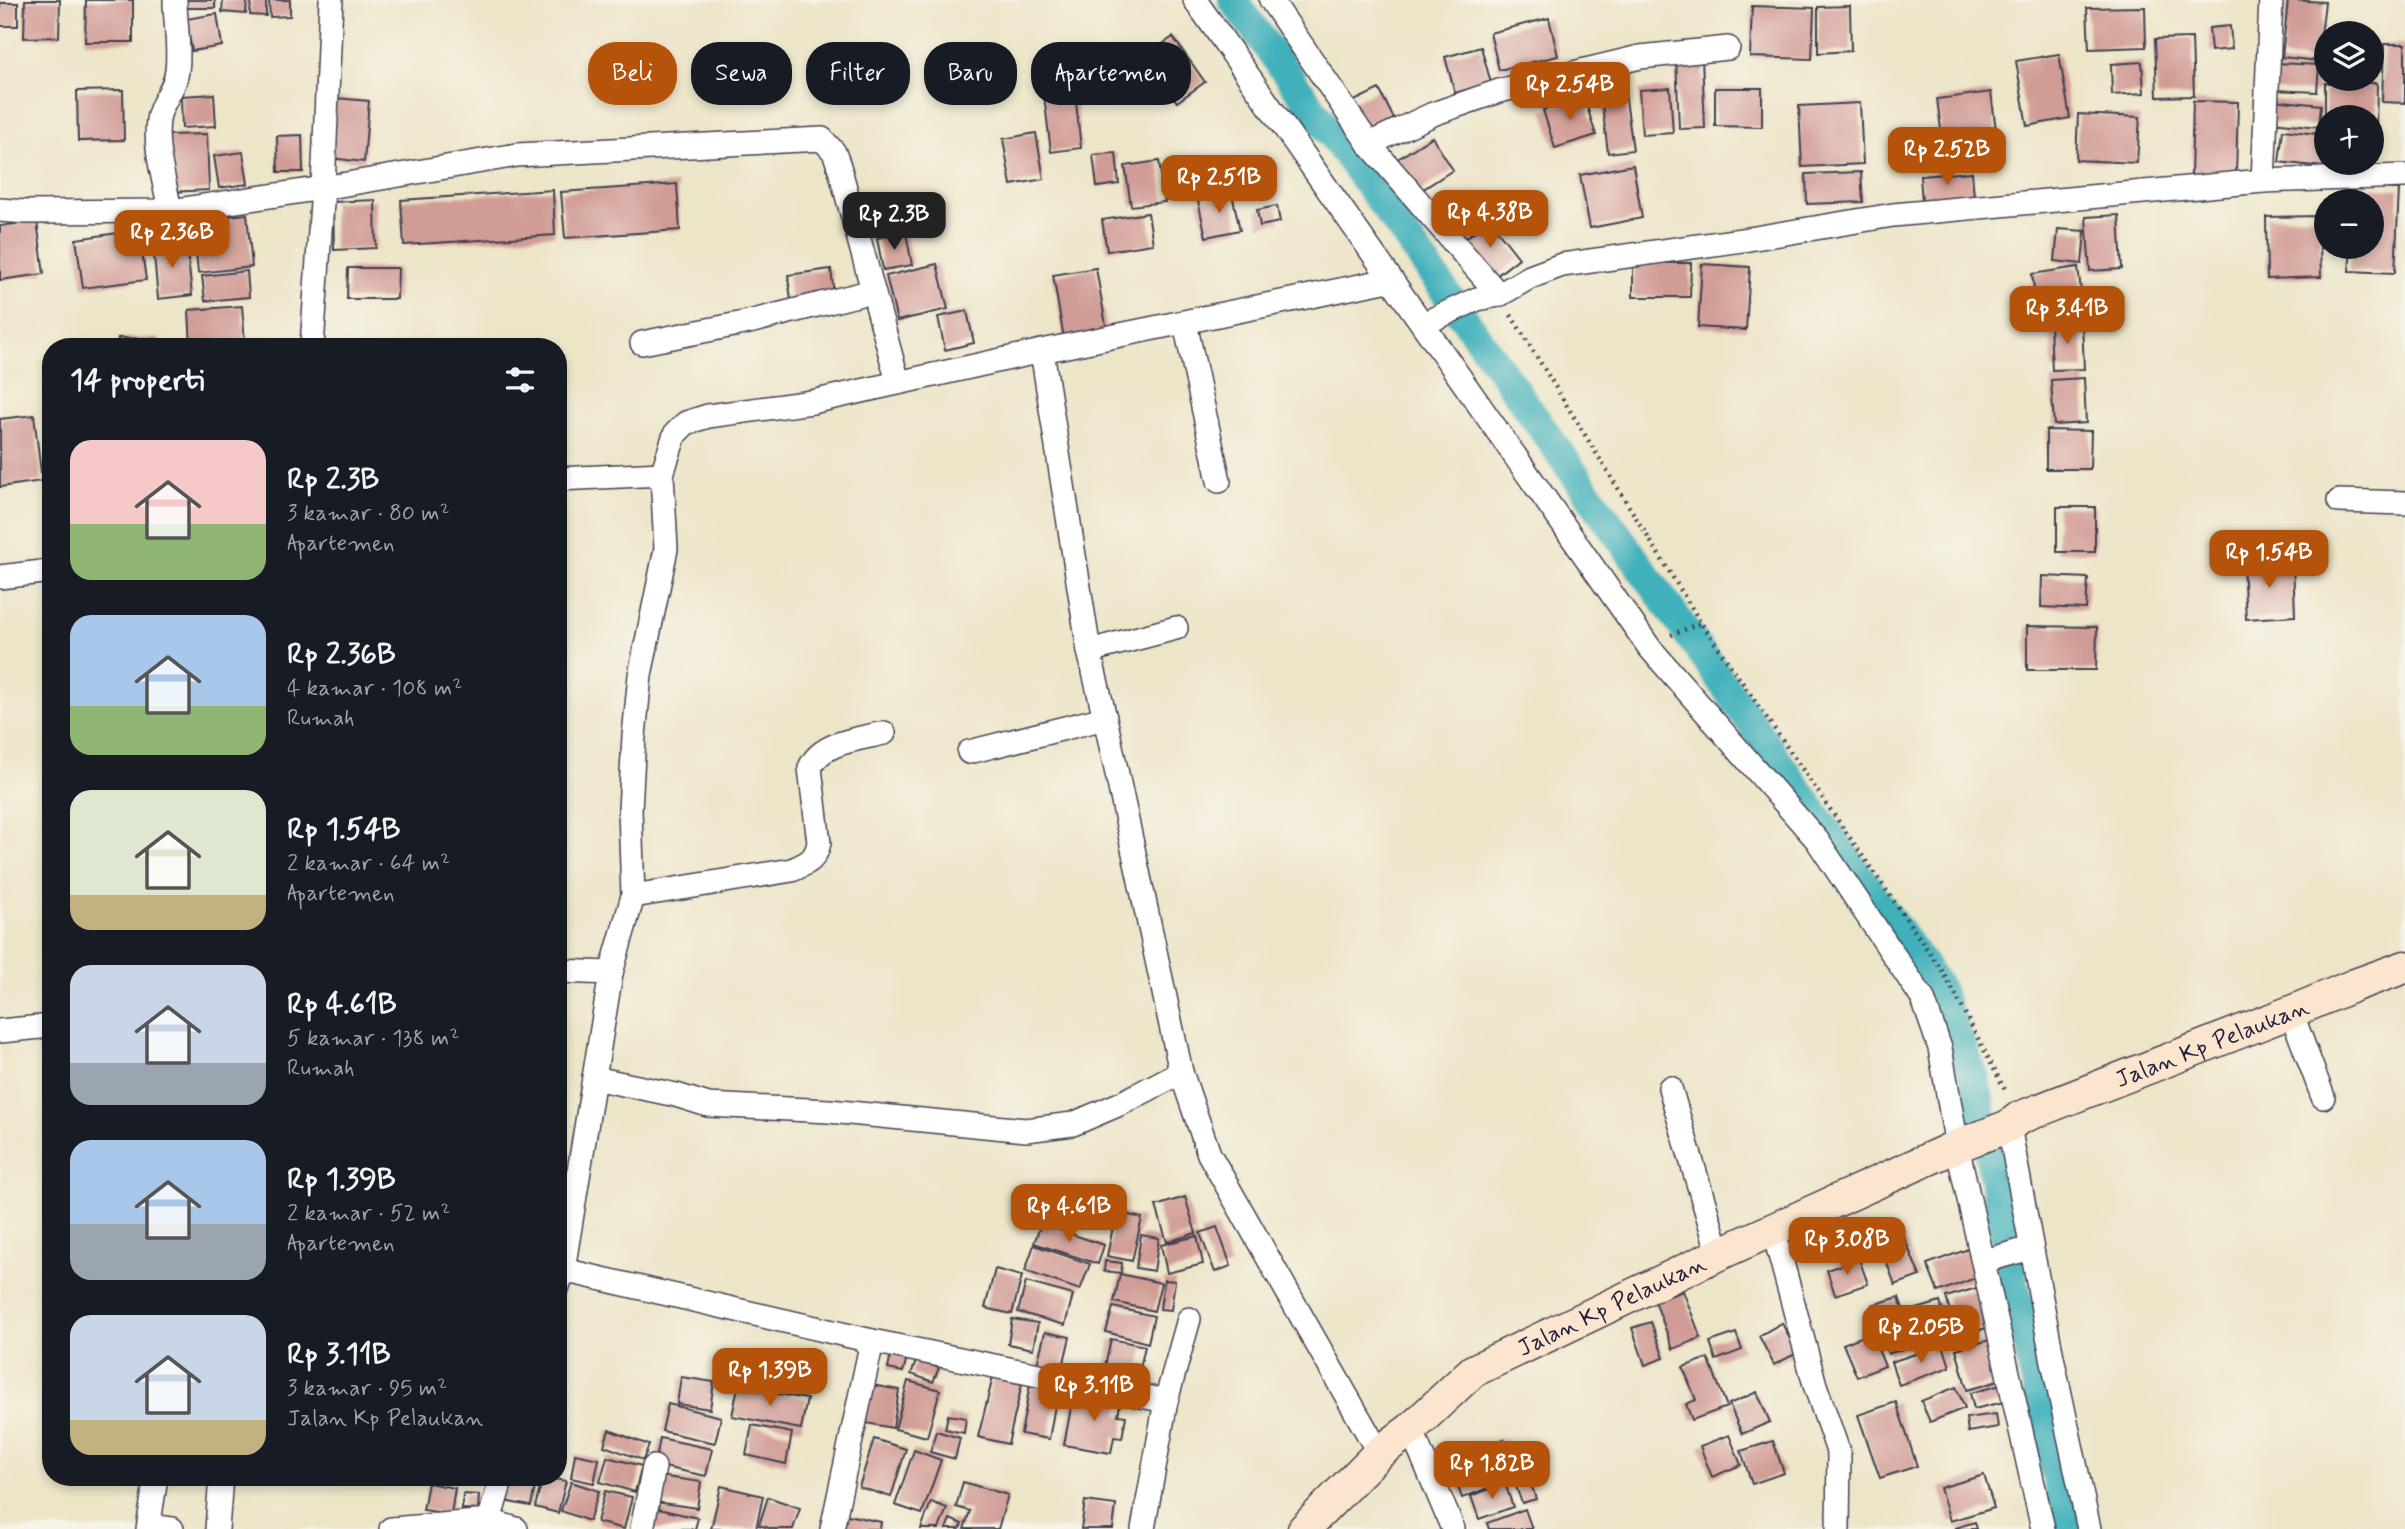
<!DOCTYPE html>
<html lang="id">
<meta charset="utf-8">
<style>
body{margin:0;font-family:Mynerve,sans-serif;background:#20242c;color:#f1f3f6;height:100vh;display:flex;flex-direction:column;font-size:26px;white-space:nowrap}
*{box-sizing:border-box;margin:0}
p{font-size:23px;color:#9ea1a6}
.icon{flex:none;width:38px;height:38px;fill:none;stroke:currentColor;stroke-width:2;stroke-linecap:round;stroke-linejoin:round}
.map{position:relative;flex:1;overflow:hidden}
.sheet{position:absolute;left:42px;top:338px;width:525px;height:1148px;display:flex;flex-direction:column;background:#171b24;border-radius:28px;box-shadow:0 4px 10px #0003}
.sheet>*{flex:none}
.top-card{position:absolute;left:588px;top:42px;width:665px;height:63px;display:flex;gap:14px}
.controls{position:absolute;left:2314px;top:21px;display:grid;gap:14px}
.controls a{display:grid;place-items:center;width:70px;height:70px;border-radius:50%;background:#171b24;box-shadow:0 4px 10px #0003;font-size:35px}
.price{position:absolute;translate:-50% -60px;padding:0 16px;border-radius:14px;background:#b45309;color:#fff;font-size:23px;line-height:46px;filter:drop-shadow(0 2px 4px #0008)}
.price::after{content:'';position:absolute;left:50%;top:42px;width:21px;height:16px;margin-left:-10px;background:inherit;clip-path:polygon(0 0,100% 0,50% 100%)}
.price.active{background:#222;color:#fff}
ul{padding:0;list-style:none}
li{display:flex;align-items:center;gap:21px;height:175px;padding:0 28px}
li span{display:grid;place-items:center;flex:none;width:196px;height:140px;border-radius:21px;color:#555}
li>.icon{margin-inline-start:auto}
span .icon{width:84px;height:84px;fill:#fffc;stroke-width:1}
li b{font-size:30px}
h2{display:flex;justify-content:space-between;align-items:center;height:84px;padding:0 28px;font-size:30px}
.tag{padding:0 24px;border-radius:28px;background:#171b24;box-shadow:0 4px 10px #0003;font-size:24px;line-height:63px}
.tag.active{background:#b45309;color:#fff}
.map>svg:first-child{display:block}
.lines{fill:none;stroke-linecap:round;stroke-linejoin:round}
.canal{stroke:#41b1bb;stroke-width:30}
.building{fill:#d19c96}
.street-casing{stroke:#403f50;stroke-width:26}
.secondary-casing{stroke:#403f50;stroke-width:35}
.path{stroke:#403f50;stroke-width:4.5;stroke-dasharray:2 5;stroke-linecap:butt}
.street{stroke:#fff;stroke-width:23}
.secondary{stroke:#fce5cf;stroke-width:32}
.labels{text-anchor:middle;stroke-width:7;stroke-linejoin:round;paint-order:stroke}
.street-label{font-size:24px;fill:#22223b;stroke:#f7f3e8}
</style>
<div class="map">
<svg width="2405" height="1529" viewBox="0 0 2405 1529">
<rect width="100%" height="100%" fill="#f7f3e8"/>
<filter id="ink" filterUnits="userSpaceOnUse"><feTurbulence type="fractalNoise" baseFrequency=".0143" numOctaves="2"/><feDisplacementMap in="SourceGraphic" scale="14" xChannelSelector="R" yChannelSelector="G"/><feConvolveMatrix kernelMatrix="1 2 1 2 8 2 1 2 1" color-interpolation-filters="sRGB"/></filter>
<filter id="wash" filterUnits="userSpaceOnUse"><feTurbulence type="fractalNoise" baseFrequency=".00686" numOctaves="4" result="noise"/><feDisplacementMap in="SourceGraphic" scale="28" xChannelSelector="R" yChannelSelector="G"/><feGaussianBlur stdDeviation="1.57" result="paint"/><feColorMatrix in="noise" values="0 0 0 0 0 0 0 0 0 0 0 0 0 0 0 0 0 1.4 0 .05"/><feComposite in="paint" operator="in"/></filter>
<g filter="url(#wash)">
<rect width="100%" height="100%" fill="#ede5c8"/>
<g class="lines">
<!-- canal -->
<path class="canal" d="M1233 0 1405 235 1936 984 1975 1079 2015 1288 2068 1529"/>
</g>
<g id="blocks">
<!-- building -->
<g class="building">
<path d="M25 0H60L59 37 24 38Z"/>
<path d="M86 0H133V42H85Z"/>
<rect x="187" y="0" width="28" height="8"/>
<path d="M223 0H247L246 14 222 12Z"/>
<path d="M251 0H266V16L250 15Z"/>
<path d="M269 0H290V16L270 17Z"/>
<path d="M2288 0 2325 2 2318 61 2282 57Z"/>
<rect x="0" y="3" width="18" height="23"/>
<path d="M1752 6 1814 8 1812 59 1750 57Z"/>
<path d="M1850 6 1851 51 1818 53V7Z"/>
<path d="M2145 7 2146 47 2089 49 2087 8Z"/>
<path d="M217 14 222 46 192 51 186 19Z"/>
<path d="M1549 18 1558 56 1499 70 1490 33Z"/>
<path d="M2230 26 2232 49 2211 51 2209 28Z"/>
<path d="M1173 37 1205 82 1177 102 1144 57Z"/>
<path d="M2192 38 2194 96 2157 97 2155 39Z"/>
<path d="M2384 44H2405V103L2382 102Z"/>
<path d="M1481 47 1491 83 1455 93 1445 57Z"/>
<path d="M2059 54 2070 118 2027 126 2016 61Z"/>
<path d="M1702 57 1705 128 1679 129 1676 58Z"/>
<path d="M2142 62 2144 93 2112 95 2111 64Z"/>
<path d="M2276 63 2319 65 2317 92 2274 90Z"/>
<path d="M1073 76 1081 148 1051 152 1042 79Z"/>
<path d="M2325 83H2377L2376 130H2371V117H2325Z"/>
<path d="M1670 88 1673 133 1642 135 1639 90Z"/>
<path d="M1715 88H1762V127L1715 126Z"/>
<path d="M1379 89 1394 119 1363 134 1348 104Z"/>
<path d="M123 90 124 140 78 141 77 91Z"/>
<path d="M1625 92 1633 150 1608 153 1601 96Z"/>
<path d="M1991 92 2000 160 1946 167 1937 99Z"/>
<path d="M214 94 216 126 182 128 181 96Z"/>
<path d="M1584 97 1596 135 1555 148 1543 110Z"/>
<path d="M335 98 369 101 364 162 330 158Z"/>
<path d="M2273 100 2321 105 2319 127 2271 122Z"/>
<path d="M2193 101 2238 102 2236 176H2191Z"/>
<path d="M1860 103 1863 164 1802 167 1799 106Z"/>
<path d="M2078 114 2140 117 2137 163 2076 160Z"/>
<path d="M2283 130 2326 135 2323 167 2279 162Z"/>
<path d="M1036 133 1044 179 1011 185 1003 139Z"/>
<path d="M207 134 209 190 170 192 168 135Z"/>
<path d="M302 135 303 172H278L277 136Z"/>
<path d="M1432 137 1453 170 1417 193 1396 160Z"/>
<path d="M243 152 248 184 219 188 214 156Z"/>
<path d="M1116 153 1119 184 1097 187 1093 155Z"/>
<path d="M1159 161 1165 202 1131 206 1125 166Z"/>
<path d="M1633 165 1642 218 1590 228 1580 175Z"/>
<path d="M1861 172 1863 202 1807 204 1806 174Z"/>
<path d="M1972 172 1974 198 1922 202 1920 176Z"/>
<path d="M677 184 680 230 565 238 561 192Z"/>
<path d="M2354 187 2399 189 2395 273 2349 271 2351 247H2371V201H2353Z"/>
<path d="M553 190 555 235 404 245 401 200Z"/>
<path d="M1232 194 1240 230 1206 237 1198 201Z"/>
<path d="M375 200 376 248 334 250 333 202Z"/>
<path d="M1277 206 1280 222 1260 226 1257 210Z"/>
<path d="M1148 213 1153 244 1107 251 1102 220Z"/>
<path d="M247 214 252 267 198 273 193 220Z"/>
<path d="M2119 215 2122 269 2090 271 2086 217Z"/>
<path d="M2319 216 2321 277 2267 279 2266 217Z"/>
<path d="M1489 220 1519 258 1491 280 1461 242Z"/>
<path d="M37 221 44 274 0 280V226Z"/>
<path d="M2058 229 2085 231 2082 264 2055 261Z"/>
<path d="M139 230 146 280 83 288 76 239Z"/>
<path d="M906 233 912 265 883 270 877 238Z"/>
<path d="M186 241 192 295 158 299 153 244Z"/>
<path d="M1633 263H1691L1690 297H1633Z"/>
<path d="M937 264 948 309 897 321 886 276Z"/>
<path d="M1702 264 1750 267 1746 330 1698 327Z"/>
<path d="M2078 267 2084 314 2038 320 2032 274Z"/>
<path d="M348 268H398L397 299H347Z"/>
<path d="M1096 268 1107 331 1064 339 1053 275Z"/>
<path d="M831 269 834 295 791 301 788 275Z"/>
<path d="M247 271 249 297 205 301 202 276Z"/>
<path d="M242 306 245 343 191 346 189 310Z"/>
<path d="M967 311 974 343 945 350 938 317Z"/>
<path d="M2082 322 2084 369 2052 370 2050 323Z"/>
<path d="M118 338 159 339 158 346H118Z"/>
<path d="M2084 378 2086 423 2054 425 2051 380Z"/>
<path d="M34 415 42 481 0 487V419Z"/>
<path d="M2046 430 2091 431 2090 469H2046Z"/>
<rect x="2057" y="507" width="38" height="45"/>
<path d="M2293 562 2295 616 2246 619 2243 564Z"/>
<path d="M2042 576 2088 578 2086 609 2041 607Z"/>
<path d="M2027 626 2097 627 2096 670H2027Z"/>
<path d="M1185 1197 1196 1233 1167 1242 1156 1206Z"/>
<path d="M1116 1212 1142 1218 1132 1261 1107 1256Z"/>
<path d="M1041 1224 1104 1245 1098 1264 1034 1243Z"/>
<path d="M1217 1227 1231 1266 1215 1272 1200 1233Z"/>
<path d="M1141 1235 1159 1238 1154 1271 1136 1268Z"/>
<path d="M1903 1235 1920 1276 1895 1285 1880 1244Z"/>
<path d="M1197 1236 1203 1264 1167 1273 1161 1245Z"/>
<path d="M1034 1245 1090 1264 1080 1290 1025 1271Z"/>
<path d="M1971 1248 1981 1276 1938 1292 1927 1264Z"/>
<path d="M1859 1259 1868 1284 1835 1295 1827 1270Z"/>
<path d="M1105 1261 1122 1263 1121 1273 1104 1271Z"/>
<path d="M995 1269 1022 1276 1012 1314 985 1308Z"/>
<path d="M1120 1274 1161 1283 1154 1311 1114 1302Z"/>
<path d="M1164 1280 1175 1281 1171 1310 1160 1309Z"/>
<path d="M1026 1282 1073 1295 1065 1325 1018 1312Z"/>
<path d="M1987 1285 1998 1325 1957 1336 1946 1297Z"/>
<path d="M1683 1291 1701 1338 1673 1349 1655 1301Z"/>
<path d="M1899 1297 1914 1345 1888 1354 1872 1305Z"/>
<path d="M1940 1302 1950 1336 1920 1345 1910 1311Z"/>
<path d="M1113 1307 1154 1316 1148 1343 1106 1332Z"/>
<path d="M1012 1319 1038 1323 1033 1349 1008 1344Z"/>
<path d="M1651 1322 1664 1358 1645 1365 1632 1328Z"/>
<path d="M1782 1323 1797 1353 1774 1365 1759 1336Z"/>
<path d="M1045 1332 1070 1337 1061 1375 1036 1369Z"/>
<path d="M1736 1333 1742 1350 1716 1360 1710 1342Z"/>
<path d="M1871 1333 1885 1366 1857 1377 1843 1344Z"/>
<path d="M1998 1338 2009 1378 1967 1390 1956 1349Z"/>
<path d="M1111 1339 1145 1346 1137 1382 1103 1375Z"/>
<path d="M1943 1345 1950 1367 1899 1385 1891 1362Z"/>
<path d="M891 1353 907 1357 903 1372 888 1369Z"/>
<path d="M1708 1358 1727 1407 1692 1420 1686 1404 1696 1400 1683 1367Z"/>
<path d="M917 1359 939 1368 933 1382 911 1374Z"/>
<path d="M681 1377 714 1382 710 1409 677 1404Z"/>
<path d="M993 1377 1022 1384 1008 1444 978 1437Z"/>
<path d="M908 1381 940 1390 927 1437 895 1429Z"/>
<path d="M867 1384 899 1390 893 1428 861 1422Z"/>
<path d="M1030 1384 1058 1389 1049 1439 1021 1434Z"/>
<path d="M2005 1384 2008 1401 1974 1409 1970 1393Z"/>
<path d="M738 1387 807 1399 801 1429 732 1416Z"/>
<path d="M1956 1387 1965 1408 1930 1422 1921 1401Z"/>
<path d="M1074 1392 1121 1400 1118 1415 1126 1416 1122 1438 1114 1437 1111 1453 1064 1445Z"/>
<path d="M1757 1392 1770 1422 1742 1434 1729 1404Z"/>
<path d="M1896 1402 1917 1466 1880 1478 1858 1415Z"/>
<path d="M668 1404 721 1417 715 1443 662 1431Z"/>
<path d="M1996 1414 1998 1427 1968 1432 1966 1418Z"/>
<path d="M948 1415 966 1418 964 1433 945 1429Z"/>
<path d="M752 1425 792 1433 786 1464 746 1455Z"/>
<path d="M609 1430 649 1445 643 1460 604 1446Z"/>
<path d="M936 1431 960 1438 955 1459 930 1452Z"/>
<path d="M1729 1435 1741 1465 1712 1477 1700 1446Z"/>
<path d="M660 1438 712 1449 706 1476 655 1465Z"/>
<path d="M874 1439 906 1449 891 1497 859 1487Z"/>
<path d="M1504 1439 1518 1477 1462 1498 1448 1460Z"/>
<path d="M1773 1441 1784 1473 1752 1484 1741 1451Z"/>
<path d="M914 1450 941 1460 922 1514 895 1505Z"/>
<path d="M575 1454 599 1459 594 1483 571 1478Z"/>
<path d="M607 1457 642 1466 635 1492 600 1482Z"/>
<path d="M1984 1475 1994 1508 1950 1521 1940 1488Z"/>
<path d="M659 1476 701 1482 697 1508 655 1502Z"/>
<path d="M1528 1476 1536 1499 1522 1503 1514 1481Z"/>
<path d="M502 1477 536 1481 531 1506 498 1500Z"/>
<path d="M543 1477 566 1481 558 1513 535 1507Z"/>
<path d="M571 1482 599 1491 589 1521 561 1511Z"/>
<path d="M963 1482 1008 1495 998 1529H964L970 1511 956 1507Z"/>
<path d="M428 1483 455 1488 451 1514 423 1510Z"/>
<path d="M1505 1483 1513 1507 1479 1519 1471 1496Z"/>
<path d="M721 1486 763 1496 756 1529H711Z"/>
<path d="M605 1491 632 1497 624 1529 597 1522Z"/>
<path d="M463 1494 479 1495 478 1510 462 1509Z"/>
<path d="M768 1497 800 1508 793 1529H772L759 1525Z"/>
<path d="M1085 1501 1116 1505 1113 1529H1081Z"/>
<path d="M931 1502 947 1508 939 1529H921Z"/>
<path d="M654 1508 698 1518 695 1529H649Z"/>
<path d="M1525 1509 1532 1529H1489L1487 1523Z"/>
<path d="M838 1513 881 1522 880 1529H834Z"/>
<path d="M950 1519 962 1524 960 1529H946Z"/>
<path d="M1975 1522 1977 1529H1955V1528Z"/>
</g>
</g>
</g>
<g filter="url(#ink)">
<use href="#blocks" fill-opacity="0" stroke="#403f50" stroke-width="2"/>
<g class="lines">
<defs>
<g id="street">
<path d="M1195 0 1649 647 1817 840 1923 999 1940 1048 1957 1146 2043 1529"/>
<path d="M1271 0 1369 144 1499 295"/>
<path d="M1369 144 1433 114 1499 91 1640 57 1728 48"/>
<path d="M2263 181 2271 0"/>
<path d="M0 210 26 212 170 211 323 188 517 155 822 139 834 152 839 166 898 382"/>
<path d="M170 211C165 182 154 149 158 120 160 103 173 92 176 76 181 55 175 22 175 0"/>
<path d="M1185 323 1219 481"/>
<path d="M1423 324 1477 299 1499 295 1530 277 1562 265 1749 239 1893 215 2263 181 2405 176"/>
<path d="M642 343 749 322 873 291"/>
<path d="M312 346 323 188 331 0"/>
<path d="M1042 351 1089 651 1105 718 1181 1072 1209 1154 1379 1453"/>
<path d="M662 474 675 434 686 423 708 416 812 402 1042 351 1389 280"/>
<path d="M558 479 662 474 666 549 640 675 634 736 630 810 633 896"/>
<path d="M2339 501 2405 503"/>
<path d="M0 577 51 571"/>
<path d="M1089 651 1176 628"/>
<path d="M969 752 1105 718"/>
<path d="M558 971 611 973 563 1270 558 1286"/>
<path d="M611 973 633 896 792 870C807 863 815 861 819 843L810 768C820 742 860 739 884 733"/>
<path d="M2291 1012 2323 1097"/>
<path d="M0 1031 51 1026"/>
<path d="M594 1078 676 1095 708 1105 829 1111 1026 1130 1073 1124 1122 1103 1181 1072"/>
<path d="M1670 1088 1719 1254"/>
<path d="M2009 1126 2052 1357 2089 1529"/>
<path d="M1773 1229 1815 1385 1839 1454 1838 1529"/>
<path d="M1984 1261 2031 1248"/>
<path d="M563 1270 872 1341 1166 1401"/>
<path d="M1411 1429 1453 1529"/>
<path d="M489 1521 502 1477"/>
<path d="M149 1526 172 1529"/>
<path d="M148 1529 156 1477"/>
<path d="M217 1529 221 1477"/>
<path d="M391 1529 489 1521 516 1529"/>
<path d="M642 1529 654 1467"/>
<path d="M832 1529 872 1341"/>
<path d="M1143 1529 1166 1401 1189 1319"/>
</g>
<g id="secondary">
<path id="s1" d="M1304 1529 1379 1453 1411 1429 1473 1371 1719 1254 1957 1146 2009 1126 2019 1118 2291 1012 2355 985 2405 967"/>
</g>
</defs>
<!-- street casing -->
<use href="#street" class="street-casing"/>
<!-- secondary casing -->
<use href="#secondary" class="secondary-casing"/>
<!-- path -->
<g class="path">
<path d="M1511 315 1701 623 1945 975 2006 1092"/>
<path d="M1671 635 1701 623"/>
</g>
<!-- street -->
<use href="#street" class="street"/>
<!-- secondary -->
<use href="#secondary" class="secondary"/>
</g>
</g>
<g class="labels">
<!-- street labels -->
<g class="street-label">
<text dy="8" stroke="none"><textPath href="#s1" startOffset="1041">Jalan Kp Pelaukan</textPath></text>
<text dy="8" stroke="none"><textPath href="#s1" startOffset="385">Jalan Kp Pelaukan</textPath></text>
</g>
</g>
</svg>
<div class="controls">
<a><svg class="icon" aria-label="layers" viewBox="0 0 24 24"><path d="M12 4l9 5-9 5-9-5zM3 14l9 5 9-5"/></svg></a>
<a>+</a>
<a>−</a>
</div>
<b class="price" style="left:1570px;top:122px">Rp 2.54B</b>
<b class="price" style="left:1947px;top:187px">Rp 2.52B</b>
<b class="price" style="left:1219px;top:215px">Rp 2.51B</b>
<b class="price" style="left:1490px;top:250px">Rp 4.38B</b>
<b class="price active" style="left:894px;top:252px">Rp 2.3B</b>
<b class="price" style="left:172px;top:270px">Rp 2.36B</b>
<b class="price" style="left:2067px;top:346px">Rp 3.41B</b>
<b class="price" style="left:2269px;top:590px">Rp 1.54B</b>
<b class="price" style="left:1069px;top:1244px">Rp 4.61B</b>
<b class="price" style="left:1847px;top:1277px">Rp 3.08B</b>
<b class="price" style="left:1921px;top:1365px">Rp 2.05B</b>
<b class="price" style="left:770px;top:1408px">Rp 1.39B</b>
<b class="price" style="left:1094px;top:1423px">Rp 3.11B</b>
<b class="price" style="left:1492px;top:1501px">Rp 1.82B</b>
<div class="top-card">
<a class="tag active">Beli</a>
<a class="tag">Sewa</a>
<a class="tag">Filter</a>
<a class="tag">Baru</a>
<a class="tag">Apartemen</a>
</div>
<section class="sheet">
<h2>14 properti<svg class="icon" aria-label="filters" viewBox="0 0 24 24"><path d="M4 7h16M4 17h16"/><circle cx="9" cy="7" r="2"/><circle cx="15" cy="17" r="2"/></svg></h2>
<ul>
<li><span style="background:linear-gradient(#f6c9c9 60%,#8fb573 0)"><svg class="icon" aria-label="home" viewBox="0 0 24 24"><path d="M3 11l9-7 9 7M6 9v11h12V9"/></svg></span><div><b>Rp 2.3B</b><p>3 kamar · 80 m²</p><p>Apartemen</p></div></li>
<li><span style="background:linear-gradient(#a9c7e8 65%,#8fb573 0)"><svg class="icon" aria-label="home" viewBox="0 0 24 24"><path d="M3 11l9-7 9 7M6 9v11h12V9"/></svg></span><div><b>Rp 2.36B</b><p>4 kamar · 108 m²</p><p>Rumah</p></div></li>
<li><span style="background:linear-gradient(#dfe7d0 75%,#c2b280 0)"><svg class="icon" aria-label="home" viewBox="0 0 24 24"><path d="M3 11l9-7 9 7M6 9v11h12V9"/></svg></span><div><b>Rp 1.54B</b><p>2 kamar · 64 m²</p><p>Apartemen</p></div></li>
<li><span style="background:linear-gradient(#c9d6e8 70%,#9aa5b1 0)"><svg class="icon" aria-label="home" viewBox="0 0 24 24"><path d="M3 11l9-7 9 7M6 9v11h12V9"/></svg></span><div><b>Rp 4.61B</b><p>5 kamar · 138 m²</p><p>Rumah</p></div></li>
<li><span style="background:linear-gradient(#a9c7e8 60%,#9aa5b1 0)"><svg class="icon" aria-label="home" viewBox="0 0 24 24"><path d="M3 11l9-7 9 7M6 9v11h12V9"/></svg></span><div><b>Rp 1.39B</b><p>2 kamar · 52 m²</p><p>Apartemen</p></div></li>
<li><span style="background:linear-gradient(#c9d6e8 75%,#c2b280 0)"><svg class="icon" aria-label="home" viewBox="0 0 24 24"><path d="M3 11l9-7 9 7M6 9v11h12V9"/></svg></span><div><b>Rp 3.11B</b><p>3 kamar · 95 m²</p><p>Jalan Kp Pelaukan</p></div></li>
</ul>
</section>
</div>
